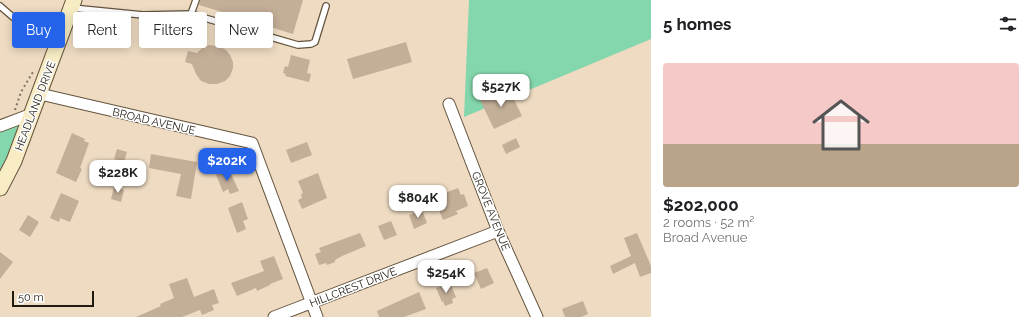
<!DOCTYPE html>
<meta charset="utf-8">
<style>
body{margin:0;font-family:Raleway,sans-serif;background:#f6f6f6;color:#202124;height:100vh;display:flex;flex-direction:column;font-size:15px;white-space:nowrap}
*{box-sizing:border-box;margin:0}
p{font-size:13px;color:#757577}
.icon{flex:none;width:22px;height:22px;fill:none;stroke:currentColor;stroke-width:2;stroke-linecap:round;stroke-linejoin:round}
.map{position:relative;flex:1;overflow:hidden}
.details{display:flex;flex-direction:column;background:#fff;width:380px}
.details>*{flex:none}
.hud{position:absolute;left:12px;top:12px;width:380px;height:36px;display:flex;gap:8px}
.scale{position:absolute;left:12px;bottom:10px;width:82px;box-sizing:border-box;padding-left:4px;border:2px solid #211a11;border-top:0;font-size:11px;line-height:14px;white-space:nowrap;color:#211a11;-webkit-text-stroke:3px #fff;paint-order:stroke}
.price{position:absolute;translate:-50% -34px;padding:0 9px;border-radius:8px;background:#fff;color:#222;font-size:13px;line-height:26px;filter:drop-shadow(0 1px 2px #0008)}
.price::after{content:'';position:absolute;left:50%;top:24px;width:12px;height:9px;margin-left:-6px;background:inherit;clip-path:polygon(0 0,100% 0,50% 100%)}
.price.active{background:#2563eb;color:#fff}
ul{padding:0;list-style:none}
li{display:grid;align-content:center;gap:8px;height:212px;padding:0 12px}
li span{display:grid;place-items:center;height:124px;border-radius:4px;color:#555}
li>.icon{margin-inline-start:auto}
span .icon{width:72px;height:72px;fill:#fffc;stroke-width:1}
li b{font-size:17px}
h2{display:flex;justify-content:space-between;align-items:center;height:48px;padding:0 12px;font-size:17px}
.chip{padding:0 14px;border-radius:4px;background:#fff;box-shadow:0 2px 10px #0003;font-size:14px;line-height:36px}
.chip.active{background:#2563eb;color:#fff}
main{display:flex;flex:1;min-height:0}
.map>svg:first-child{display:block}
.green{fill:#84d7ac}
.building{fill:#c3ae97}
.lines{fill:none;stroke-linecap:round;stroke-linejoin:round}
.lane-casing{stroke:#65543e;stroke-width:8}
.street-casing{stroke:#65543e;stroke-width:13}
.secondary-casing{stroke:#65543e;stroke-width:17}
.path{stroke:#807463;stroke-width:2;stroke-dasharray:2 3;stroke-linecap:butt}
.lane{stroke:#fff;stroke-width:5.5}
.street{stroke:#fff;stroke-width:11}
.secondary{stroke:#f7ecc3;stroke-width:15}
.labels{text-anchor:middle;stroke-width:3;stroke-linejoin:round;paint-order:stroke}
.street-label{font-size:11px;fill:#211a11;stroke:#fff}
</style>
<main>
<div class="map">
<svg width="651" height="317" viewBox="0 0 651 317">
<rect width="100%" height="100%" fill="#eedbc2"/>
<!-- green -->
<g class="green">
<path d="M469 0H651V39L464 117Z"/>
<path d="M35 106 0 190V122Z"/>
</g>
<!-- building -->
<g class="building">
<path d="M200 0H303L293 34 199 5Z"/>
<path d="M406 42 412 62 353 79 347 59Z"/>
<path d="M209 45 218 46 226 50 230 55 233 62V68L230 76 225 81 217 84H209L201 81 196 74 192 64 185 62 188 51 197 53 203 47Z"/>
<path d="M291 55 310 60 307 73 311 74 309 82 285 76 286 74 283 73 285 66 288 67Z"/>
<path d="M508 87 522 116 494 129 480 100Z"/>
<path d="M72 133 85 139 84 141 89 143 80 168 82 169 76 182 56 173Z"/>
<path d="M516 138 520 147 506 154 502 145Z"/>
<path d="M307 142 312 155 291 163 286 150Z"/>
<path d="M117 149 127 152 124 162 114 159Z"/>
<path d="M151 154 197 162 191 199 176 196 181 174 149 168Z"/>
<path d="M229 170 239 191 230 194 228 189 223 192 216 175Z"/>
<path d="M318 173 327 198 302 209 298 200 302 198 301 194 303 193 298 181Z"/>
<path d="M114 187 124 190 121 202 111 199Z"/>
<path d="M458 188 461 195 464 194 468 206 456 211 458 214 443 220 439 210 444 208 440 200 447 197 445 193Z"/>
<path d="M61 193 79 201 70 222 60 218 59 222 50 218Z"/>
<path d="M242 202 248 219 243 221 246 229 237 233 228 208Z"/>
<path d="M422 210 427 223 414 229 409 215Z"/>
<path d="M28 215 39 222 30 237 19 230Z"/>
<path d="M391 221 397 235 384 240 378 226Z"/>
<path d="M360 233 366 246 342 256 335 260V262L327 265 326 263 319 265 315 254 321 252 319 248Z"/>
<path d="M637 233 651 266V273L640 277 635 263 613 274 610 266 631 256 624 238Z"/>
<path d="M0 252 13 262 0 279Z"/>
<path d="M274 256 283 279 270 284V285L257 291 256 288 237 296 231 283 264 271 260 261Z"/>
<path d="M487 268 494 283 481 289 474 273Z"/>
<path d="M187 278 194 297 214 289 219 303 212 305 214 310 202 315 200 310 182 317H136L161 306 160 304 174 298 169 284Z"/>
<path d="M450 283 456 297 452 299 453 303 445 306 443 301 442 302 436 288Z"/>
<path d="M419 292 426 309 404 317H379L377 311Z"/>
<path d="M583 301 588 314 581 317H565L562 309Z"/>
</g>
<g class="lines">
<defs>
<g id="lane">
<path d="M0 6 14 18 57 42"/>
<path d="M72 8 143 15 191 14 298 45 311 44 315 42 326 6"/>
<path d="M191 14 196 0"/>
</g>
<g id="street">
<path d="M40 94 252 143 317 317"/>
<path d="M449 104 498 231 537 317"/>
<path d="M0 126 32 114"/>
<path d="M274 317 498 231"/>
</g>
<path id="secondary" d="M0 188 14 161 74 0"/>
</defs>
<!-- lane casing -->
<use href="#lane" class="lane-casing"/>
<!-- street casing -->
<use href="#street" class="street-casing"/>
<!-- secondary casing -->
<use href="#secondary" class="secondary-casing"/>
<!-- path -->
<path class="path" d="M15 110 21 92 33 72"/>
<!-- lane -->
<use href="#lane" class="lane"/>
<!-- street -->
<use href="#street" class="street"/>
<!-- secondary -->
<use href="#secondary" class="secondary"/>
</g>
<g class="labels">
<!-- street labels -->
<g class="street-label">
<text transform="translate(35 106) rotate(-69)" y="4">HEADLAND DRIVE</text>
<text transform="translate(154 121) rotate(13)" y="4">BROAD AVENUE</text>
<text transform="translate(491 211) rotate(68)" y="4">GROVE AVENUE</text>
<text transform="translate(353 287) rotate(-21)" y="4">HILLCREST DRIVE</text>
</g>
</g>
</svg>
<div class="scale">50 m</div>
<b class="price" style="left:501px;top:108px">$527K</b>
<b class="price active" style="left:227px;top:182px">$202K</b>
<b class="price" style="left:118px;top:194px">$228K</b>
<b class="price" style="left:418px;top:219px">$804K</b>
<b class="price" style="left:446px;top:294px">$254K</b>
<div class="hud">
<a class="chip active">Buy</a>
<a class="chip">Rent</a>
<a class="chip">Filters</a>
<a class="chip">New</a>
</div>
</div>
<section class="details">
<h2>5 homes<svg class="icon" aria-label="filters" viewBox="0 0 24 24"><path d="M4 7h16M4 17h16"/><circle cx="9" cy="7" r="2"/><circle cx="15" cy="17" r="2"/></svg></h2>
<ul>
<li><span style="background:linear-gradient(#f6c9c9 65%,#b9a48a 0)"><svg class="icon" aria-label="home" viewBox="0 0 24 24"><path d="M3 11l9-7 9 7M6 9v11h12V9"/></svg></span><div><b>$202,000</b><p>2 rooms · 52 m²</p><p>Broad Avenue</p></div></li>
</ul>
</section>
</main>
